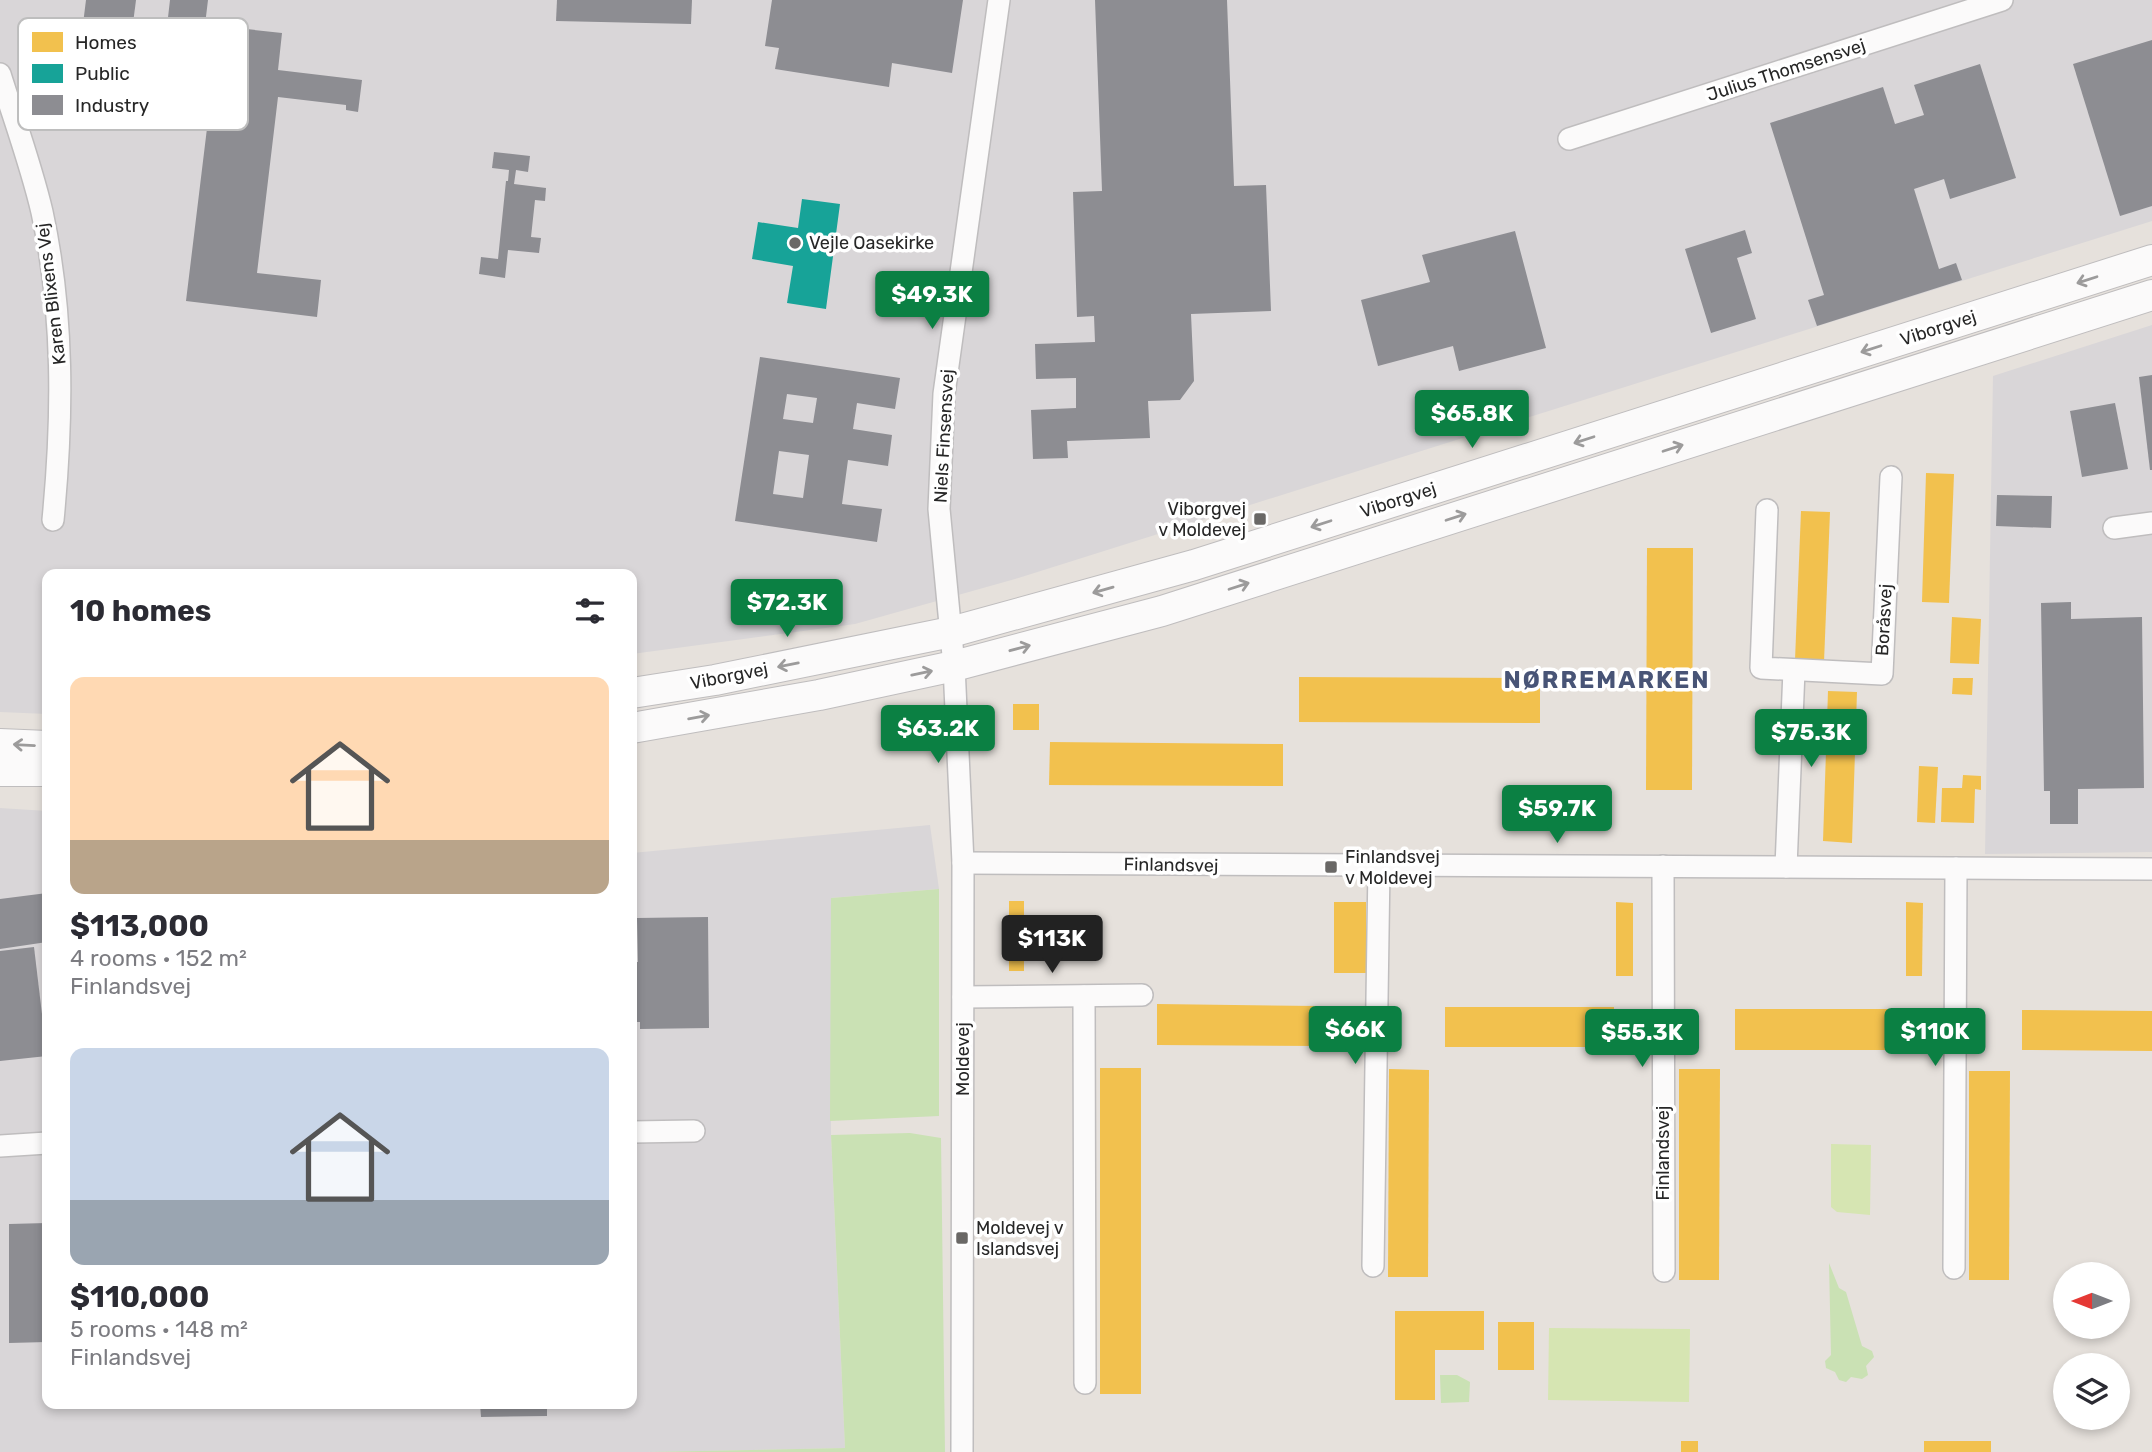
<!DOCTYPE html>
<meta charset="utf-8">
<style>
body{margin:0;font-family:Rubik,sans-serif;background:#f2f2f3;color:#2b2b33;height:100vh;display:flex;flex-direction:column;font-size:26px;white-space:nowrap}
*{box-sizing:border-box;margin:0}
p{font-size:23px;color:#7c7c81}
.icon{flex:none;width:38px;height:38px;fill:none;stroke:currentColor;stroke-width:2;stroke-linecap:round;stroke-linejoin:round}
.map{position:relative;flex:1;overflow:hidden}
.details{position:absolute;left:42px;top:569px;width:595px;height:840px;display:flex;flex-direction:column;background:#fff;border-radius:14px;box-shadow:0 4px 10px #0003}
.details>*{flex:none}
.needle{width:46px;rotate:270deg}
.controls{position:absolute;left:2053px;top:1262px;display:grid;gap:14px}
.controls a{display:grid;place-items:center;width:77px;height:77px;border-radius:50%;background:#fff;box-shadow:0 4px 10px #0003;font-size:35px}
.price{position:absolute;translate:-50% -60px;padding:0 16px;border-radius:7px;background:#0b8043;color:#fff;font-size:23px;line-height:46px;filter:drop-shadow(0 2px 4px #0008)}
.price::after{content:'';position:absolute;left:50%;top:42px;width:21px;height:16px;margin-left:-10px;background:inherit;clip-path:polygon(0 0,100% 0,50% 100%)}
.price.active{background:#222;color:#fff}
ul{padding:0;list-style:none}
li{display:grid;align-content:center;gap:14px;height:371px;padding:0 28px}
li span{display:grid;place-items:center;height:217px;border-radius:14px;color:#555}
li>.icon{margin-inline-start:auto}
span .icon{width:126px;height:126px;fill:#fffc;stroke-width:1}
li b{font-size:30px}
h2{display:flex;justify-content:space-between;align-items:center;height:84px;padding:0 28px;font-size:30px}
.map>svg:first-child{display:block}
.industrial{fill:#d9d6d8}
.green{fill:#cae1b4}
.pitch{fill:#d6e5b2}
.homes{fill:#f2c14e}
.public{fill:#17a398}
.industry{fill:#8d8d92;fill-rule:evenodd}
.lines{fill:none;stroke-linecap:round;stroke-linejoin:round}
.street-casing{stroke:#bfbdbe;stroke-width:24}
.secondary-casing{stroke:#bfbdbe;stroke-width:32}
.street{stroke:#fbfafa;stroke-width:21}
.secondary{stroke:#fbfafa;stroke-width:30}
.oneway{stroke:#9c9b9b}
.poi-dot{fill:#6a6866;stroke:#fff;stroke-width:2.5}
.labels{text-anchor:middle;stroke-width:7;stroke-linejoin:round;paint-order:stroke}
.street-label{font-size:18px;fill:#272727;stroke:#fff}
.poi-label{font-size:18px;fill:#272727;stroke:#fff;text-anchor:start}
.district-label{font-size:24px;font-weight:bold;letter-spacing:2px;fill:#485476;stroke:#fff}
.key{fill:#fff;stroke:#bebebe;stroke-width:2}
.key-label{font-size:19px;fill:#272727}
</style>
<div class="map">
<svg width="2152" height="1452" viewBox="0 0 2152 1452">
<rect width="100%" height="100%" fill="#e6e1dc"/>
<!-- industrial -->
<g class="industrial">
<path d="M0 0H2152V221L1015 579 855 624 632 654V574H47V714L0 712Z"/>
<path d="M2152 325V852L1985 854 1993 376Z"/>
<path d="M0 808 47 811V1404H632V853L930 825 939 889 831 898V1135L845 1448 648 1452H0Z"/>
</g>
<!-- green -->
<g class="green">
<path d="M939 889V1116L830 1121 831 898Z"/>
<path d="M910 1133 941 1138 945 1452H648L845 1448 831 1135Z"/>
<path d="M1829 1263 1839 1288 1846 1292 1862 1346 1872 1351 1874 1357 1866 1366 1868 1375 1862 1379 1851 1377 1846 1382 1839 1380 1835 1372 1826 1368 1825 1361 1831 1355Z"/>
<path d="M1440 1375H1457L1470 1382 1469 1402 1441 1403Z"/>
</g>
<!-- pitch -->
<g class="pitch">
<path d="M1831 1144 1871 1145 1870 1215 1837 1212 1831 1207Z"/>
<path d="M1549 1328 1690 1329 1689 1402 1548 1400Z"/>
</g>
<!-- homes -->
<g class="homes">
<path d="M1926 473 1954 474 1949 603 1922 602Z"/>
<path d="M1801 511 1830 512 1824 662 1795 660Z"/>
<path d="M1647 548H1693L1692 790H1646Z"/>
<path d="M1952 617 1981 619 1979 664 1950 663Z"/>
<path d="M1299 677 1540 678V723L1299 722Z"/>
<path d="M1953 678H1973L1972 695 1952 694Z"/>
<path d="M1828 691 1857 692 1852 843 1823 841Z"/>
<rect x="1013" y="704" width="26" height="26"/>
<path d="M1050 742 1283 744V786L1049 785Z"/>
<path d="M1919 766 1938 767 1935 823 1917 822Z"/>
<path d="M1963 775 1981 776V790L1975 789 1974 823 1941 822 1942 788H1962Z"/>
<rect x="1009" y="901" width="15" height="70"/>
<rect x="1334" y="902" width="32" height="71"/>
<path d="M1616 902 1633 903V976H1616Z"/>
<path d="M1906 902 1923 903 1922 976H1906Z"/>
<path d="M1157 1004 1317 1006V1046L1157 1045Z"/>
<rect x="1445" y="1007" width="169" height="40"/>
<rect x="1735" y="1009" width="169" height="41"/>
<path d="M2022 1010 2152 1011V1051L2022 1050Z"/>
<rect x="1100" y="1068" width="41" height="326"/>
<path d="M1389 1069 1429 1070 1428 1277H1388Z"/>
<path d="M1679 1069H1720L1719 1280H1679Z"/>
<path d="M1969 1071H2010L2009 1280H1969Z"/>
<path d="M1395 1311H1484V1350H1435V1400H1395Z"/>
<rect x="1498" y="1322" width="36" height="48"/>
<rect x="1681" y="1441" width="17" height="11"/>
<rect x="1924" y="1441" width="67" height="11"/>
</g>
<!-- public -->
<path class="public" d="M802 199 840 204 826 309 787 303 793 266 752 259 758 222 798 228Z"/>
<!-- industry -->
<g class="industry">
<path d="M86 0H136L126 78 77 72Z"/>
<path d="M170 0H208L197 91 211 93 219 26 282 33 278 70 362 80 358 112 346 110V105L278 97 257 273 321 280 317 317 186 301 208 120 157 113Z"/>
<path d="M557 0H692L691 24 556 21Z"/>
<path d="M772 0H963L952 73 892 63 889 87 775 69 779 48 765 46Z"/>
<path d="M1095 0H1227L1234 186 1266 185 1271 311 1191 314 1194 381 1180 400 1148 401 1150 438 1067 441 1068 458 1033 459 1031 410 1076 408V378L1036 379 1035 344 1095 342 1094 316 1077 317 1073 192 1102 191Z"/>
<path d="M2152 40V206L2120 216 2073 64Z"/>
<path d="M1980 64 2016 178 1950 199 1944 179 1914 189 1939 269 1956 263 1962 280 1817 326 1808 300 1824 295 1770 123 1883 87 1895 124 1924 115 1914 85Z"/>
<path d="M494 152 530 156 528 172 516 170 514 184 546 188 545 201 535 200 531 237 541 238 539 253 508 250 505 278 479 274 481 257 498 259 506 181H508L509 170 492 168Z"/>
<path d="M1745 230 1752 253 1737 258 1756 319 1711 333 1685 249Z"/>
<path d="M1515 231 1546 348 1459 371 1453 346 1378 366 1361 300 1430 282 1422 255Z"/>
<path d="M760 357 900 378 895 409 857 403 853 429 892 435 888 466 848 460 842 504 882 509 877 542 735 521ZM787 394 817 398 813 423 783 419ZM779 451 809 455 803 498 773 494Z"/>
<path d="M2152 375V470H2150L2139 377Z"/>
<path d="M2115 403 2128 469 2082 477 2070 411Z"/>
<path d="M1997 495 2052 496 2051 528 1996 526Z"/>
<path d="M2071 602V619L2142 617 2144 788 2078 789V824H2050V791H2044L2041 603Z"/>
<path d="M47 893V942L0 949V899Z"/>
<path d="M708 917 709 1028 640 1029V1022H632V962H638L637 918Z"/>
<path d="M34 947 47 1056 0 1061V951Z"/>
<path d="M47 1223V1342L9 1343V1224Z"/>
<path d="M480 1404H547V1416L481 1417Z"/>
</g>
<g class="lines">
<defs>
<g id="street">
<path d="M0 74C14 119 31 165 42 212 64 313 63 417 53 520"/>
<path d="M1569 139 2002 0"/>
<path d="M1767 510 1761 668 1882 674 1891 477"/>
<path d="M2114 528 2152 523"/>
<path d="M963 863 2152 869"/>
<path d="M1663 866 1664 1271"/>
<path d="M1786 867 1794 670"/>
<path d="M1084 996 1085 1383"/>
<path d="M963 997 1142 995"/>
<path d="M632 1132 694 1131"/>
<path d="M0 1146 47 1143"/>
<path d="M1373 1266 1379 866"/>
<path d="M1954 1268 1956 868"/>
<path d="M962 1452 963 863 954 666 939 509 944 394 999 0"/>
</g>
<g id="secondary">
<path d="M632 693 715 680 951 632 1194 565 2152 260"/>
<path d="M632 728 819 695 954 666 1162 611 2152 295"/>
<path d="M0 744 47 746"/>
<path d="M0 771H47"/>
</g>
</defs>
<!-- street casing -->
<use href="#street" class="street-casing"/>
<!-- secondary casing -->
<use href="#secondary" class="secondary-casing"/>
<!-- street -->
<use href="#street" class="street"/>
<!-- secondary -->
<use href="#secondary" class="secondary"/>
</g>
<!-- one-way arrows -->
<defs><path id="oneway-shaft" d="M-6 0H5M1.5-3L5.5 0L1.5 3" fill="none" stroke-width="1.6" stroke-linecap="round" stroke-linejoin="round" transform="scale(1.75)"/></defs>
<g class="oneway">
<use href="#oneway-shaft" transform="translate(2087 280) rotate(162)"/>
<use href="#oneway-shaft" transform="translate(1871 349) rotate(162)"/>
<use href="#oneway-shaft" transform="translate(1584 440) rotate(162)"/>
<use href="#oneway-shaft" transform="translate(1673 448) rotate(-18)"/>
<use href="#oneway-shaft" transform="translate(1456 517) rotate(-18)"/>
<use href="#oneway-shaft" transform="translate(1321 524) rotate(162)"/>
<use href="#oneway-shaft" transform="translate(1239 586) rotate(-18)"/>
<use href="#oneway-shaft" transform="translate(1103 590) rotate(164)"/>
<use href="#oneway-shaft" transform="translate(1020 648) rotate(-15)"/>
<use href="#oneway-shaft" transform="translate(788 665) rotate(169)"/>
<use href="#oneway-shaft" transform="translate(922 673) rotate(-12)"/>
<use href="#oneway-shaft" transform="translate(699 717) rotate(-10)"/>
<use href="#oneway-shaft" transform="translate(24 745) rotate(-177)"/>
</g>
<!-- markers -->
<g class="poi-dot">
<circle cx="795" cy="243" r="7"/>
<rect x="1253" y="512" width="14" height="14" rx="3.5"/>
<rect x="1324" y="860" width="14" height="14" rx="3.5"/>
<rect x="955" y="1231" width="14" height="14" rx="3.5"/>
</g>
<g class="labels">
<!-- street labels -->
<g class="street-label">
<text transform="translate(1786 70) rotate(-18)" y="6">Julius Thomsensvej</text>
<text transform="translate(51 294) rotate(-97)" y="6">Karen Blixens Vej</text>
<text transform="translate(1938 328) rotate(-18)" y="6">Viborgvej</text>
<text transform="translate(944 436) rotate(-87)" y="6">Niels Finsensvej</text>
<text transform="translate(1398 500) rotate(-18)" y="6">Viborgvej</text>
<text transform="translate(1884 620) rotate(-87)" y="6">Boråsvej</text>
<text transform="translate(729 676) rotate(-11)" y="6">Viborgvej</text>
<text transform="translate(1171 865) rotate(1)" y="6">Finlandsvej</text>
<text transform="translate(963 1059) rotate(-90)" y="6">Moldevej</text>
<text transform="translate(1663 1153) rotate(-90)" y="6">Finlandsvej</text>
</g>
<!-- poi labels -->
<g class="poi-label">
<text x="809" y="249">Vejle Oasekirke</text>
<text x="1246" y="515" text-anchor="end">Viborgvej<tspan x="1246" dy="21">v Moldevej</tspan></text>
<text x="1345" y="863">Finlandsvej<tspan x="1345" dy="21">v Moldevej</tspan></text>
<text x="976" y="1234">Moldevej v<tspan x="976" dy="21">Islandsvej</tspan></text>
</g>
<!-- district labels -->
<g class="district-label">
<text x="1607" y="688">NØRREMARKEN</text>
</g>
</g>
<!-- legend -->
<rect x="18" y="18" width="230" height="112" rx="10" class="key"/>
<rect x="32" y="32" width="31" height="20" fill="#f2c14e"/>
<rect x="32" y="64" width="31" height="19" fill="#17a398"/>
<rect x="32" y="95" width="31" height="20" fill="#8d8d92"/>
<g class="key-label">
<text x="75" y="49">Homes</text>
<text x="75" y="80">Public</text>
<text x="75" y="112">Industry</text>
</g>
</svg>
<div class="controls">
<a><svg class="needle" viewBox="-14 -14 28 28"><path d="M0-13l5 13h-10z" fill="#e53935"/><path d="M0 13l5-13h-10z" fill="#7c7c81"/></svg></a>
<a><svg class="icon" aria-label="layers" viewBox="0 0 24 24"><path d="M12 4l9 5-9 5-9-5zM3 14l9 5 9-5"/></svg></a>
</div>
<b class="price" style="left:932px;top:331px">$49.3K</b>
<b class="price" style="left:1472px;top:450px">$65.8K</b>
<b class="price" style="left:787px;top:639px">$72.3K</b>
<b class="price" style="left:938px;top:765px">$63.2K</b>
<b class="price" style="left:1811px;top:769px">$75.3K</b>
<b class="price" style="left:1557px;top:845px">$59.7K</b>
<b class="price active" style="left:1052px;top:975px">$113K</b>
<b class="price" style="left:1355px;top:1066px">$66K</b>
<b class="price" style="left:1935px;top:1068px">$110K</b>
<b class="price" style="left:1642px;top:1069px">$55.3K</b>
<section class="details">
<h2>10 homes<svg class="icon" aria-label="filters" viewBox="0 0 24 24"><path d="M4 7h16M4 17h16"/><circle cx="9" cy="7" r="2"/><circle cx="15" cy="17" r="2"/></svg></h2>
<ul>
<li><span style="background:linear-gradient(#ffd9b3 75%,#b9a48a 0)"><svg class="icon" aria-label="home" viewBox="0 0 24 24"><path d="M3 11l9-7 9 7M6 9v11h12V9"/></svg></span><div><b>$113,000</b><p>4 rooms · 152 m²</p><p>Finlandsvej</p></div></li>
<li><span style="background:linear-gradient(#c9d6e8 70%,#9aa5b1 0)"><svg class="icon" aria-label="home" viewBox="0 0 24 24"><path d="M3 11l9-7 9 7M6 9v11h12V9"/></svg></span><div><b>$110,000</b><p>5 rooms · 148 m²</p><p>Finlandsvej</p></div></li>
</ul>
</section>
</div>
